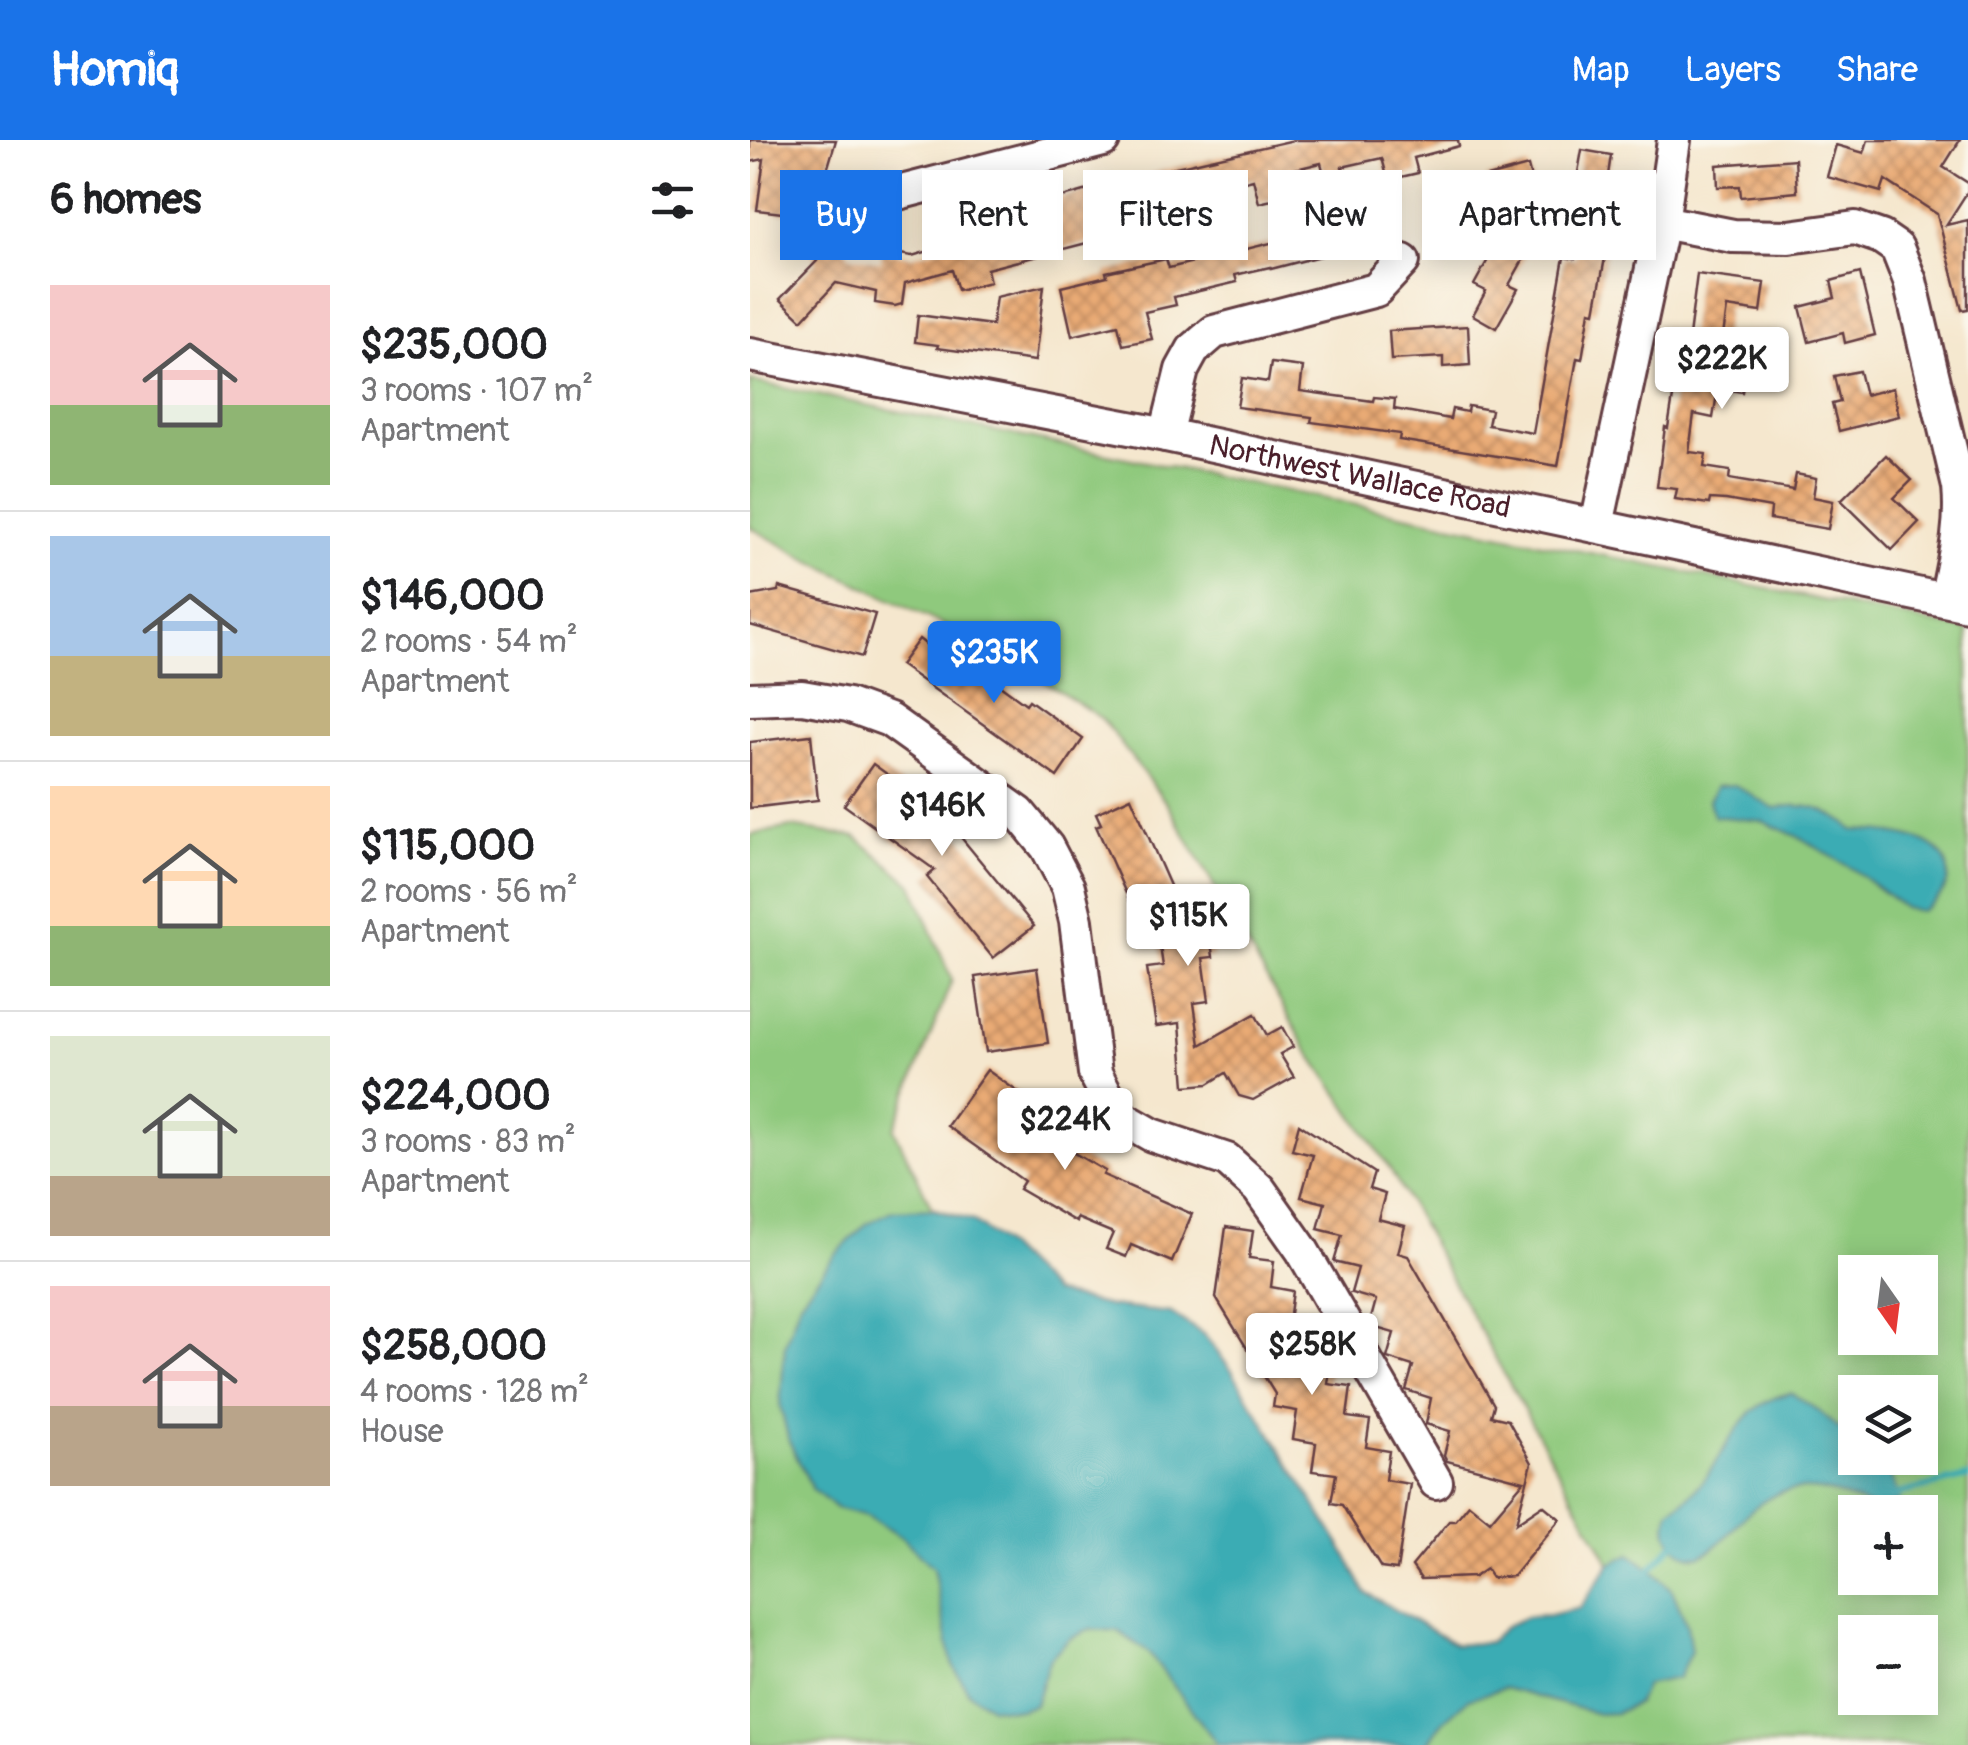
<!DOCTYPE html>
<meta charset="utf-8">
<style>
body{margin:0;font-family:Pangolin,sans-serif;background:#f2f2f2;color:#202124;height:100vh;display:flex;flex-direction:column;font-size:38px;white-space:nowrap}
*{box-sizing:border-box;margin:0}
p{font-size:32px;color:#757577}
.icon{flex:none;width:55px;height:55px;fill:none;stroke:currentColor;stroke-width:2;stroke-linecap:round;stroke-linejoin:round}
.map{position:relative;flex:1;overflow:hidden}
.drawer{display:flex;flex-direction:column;background:#fff;width:750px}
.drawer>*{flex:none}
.guide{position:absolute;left:30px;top:30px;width:950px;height:90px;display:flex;gap:20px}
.needle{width:65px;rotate:166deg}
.fabs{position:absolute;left:1088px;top:1115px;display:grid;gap:20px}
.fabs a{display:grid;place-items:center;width:100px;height:100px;border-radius:0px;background:#fff;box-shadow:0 5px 25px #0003;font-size:50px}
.price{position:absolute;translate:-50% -85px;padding:0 22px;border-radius:10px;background:#fff;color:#222;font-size:32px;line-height:65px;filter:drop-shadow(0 2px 5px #0008)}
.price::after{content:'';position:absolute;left:50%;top:60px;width:30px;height:22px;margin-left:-15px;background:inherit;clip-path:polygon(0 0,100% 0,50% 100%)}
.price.selected{background:#1a73e8;color:#fff}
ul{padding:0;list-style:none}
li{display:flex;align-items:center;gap:30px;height:250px;padding:0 50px}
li+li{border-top:2px solid #e0e0e0}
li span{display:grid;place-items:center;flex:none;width:280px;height:200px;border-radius:0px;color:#555}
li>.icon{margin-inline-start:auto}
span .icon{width:120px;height:120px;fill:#fffc;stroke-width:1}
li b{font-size:42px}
h2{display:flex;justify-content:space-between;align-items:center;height:120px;padding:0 50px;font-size:42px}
.chip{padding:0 35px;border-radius:0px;background:#fff;box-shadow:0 5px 25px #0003;font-size:35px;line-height:90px}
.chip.selected{background:#1a73e8;color:#fff}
header{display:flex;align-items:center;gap:60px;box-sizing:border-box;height:140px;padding:0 50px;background:#1a73e8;color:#fff}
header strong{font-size:48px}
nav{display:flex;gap:55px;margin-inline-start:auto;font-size:35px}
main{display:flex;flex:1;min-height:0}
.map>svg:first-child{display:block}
.grass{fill:#8fc97d;stroke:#6c7454;stroke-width:2.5;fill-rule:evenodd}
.water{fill:#3aacb4;stroke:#426670;stroke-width:2.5}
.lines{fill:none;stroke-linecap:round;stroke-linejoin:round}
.stream{stroke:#3aacb4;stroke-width:6}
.building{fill:url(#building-cross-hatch)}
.minor-casing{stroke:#643d43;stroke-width:38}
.minor{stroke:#fff;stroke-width:32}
.labels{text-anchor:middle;stroke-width:9;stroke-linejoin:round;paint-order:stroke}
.street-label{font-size:30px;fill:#4a1f2b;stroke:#fbf7ec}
</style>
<header>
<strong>Homiq</strong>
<nav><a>Map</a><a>Layers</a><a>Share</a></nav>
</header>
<main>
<section class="drawer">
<h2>6 homes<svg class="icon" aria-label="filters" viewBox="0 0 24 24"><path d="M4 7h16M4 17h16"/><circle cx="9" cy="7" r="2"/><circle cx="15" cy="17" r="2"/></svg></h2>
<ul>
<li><span style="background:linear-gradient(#f6c9c9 60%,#8fb573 0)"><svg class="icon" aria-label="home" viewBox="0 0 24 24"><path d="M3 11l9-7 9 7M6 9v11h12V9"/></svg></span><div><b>$235,000</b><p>3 rooms · 107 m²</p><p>Apartment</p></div></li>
<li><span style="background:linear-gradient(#a9c7e8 60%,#c2b280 0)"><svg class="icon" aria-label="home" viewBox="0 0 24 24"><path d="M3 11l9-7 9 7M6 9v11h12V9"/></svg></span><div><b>$146,000</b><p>2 rooms · 54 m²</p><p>Apartment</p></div></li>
<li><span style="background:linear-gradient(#ffd9b3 70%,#8fb573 0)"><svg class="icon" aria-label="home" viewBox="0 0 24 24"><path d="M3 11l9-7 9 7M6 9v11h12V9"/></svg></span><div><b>$115,000</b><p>2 rooms · 56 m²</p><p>Apartment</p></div></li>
<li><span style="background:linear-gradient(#dfe7d0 70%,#b9a48a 0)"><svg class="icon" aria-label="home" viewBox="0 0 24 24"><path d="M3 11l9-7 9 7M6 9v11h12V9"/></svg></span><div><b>$224,000</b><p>3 rooms · 83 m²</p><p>Apartment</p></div></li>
<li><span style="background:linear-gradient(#f6c9c9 60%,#b9a48a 0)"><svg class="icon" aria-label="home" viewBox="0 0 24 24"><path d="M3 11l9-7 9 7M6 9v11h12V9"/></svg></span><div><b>$258,000</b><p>4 rooms · 128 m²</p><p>House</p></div></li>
</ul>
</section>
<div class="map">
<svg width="1218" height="1605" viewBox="0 0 1218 1605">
<defs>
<pattern id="building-cross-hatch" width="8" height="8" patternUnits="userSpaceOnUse" patternTransform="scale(2.5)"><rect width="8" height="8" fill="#e9aa75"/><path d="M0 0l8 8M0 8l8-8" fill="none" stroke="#bf8a60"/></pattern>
</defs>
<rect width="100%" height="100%" fill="#fbf7ec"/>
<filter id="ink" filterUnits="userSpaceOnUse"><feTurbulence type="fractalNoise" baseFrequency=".01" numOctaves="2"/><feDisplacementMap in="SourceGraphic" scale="20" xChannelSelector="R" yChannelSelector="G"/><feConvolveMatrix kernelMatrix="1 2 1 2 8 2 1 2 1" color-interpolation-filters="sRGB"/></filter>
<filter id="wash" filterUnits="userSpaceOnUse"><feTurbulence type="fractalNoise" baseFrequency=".0048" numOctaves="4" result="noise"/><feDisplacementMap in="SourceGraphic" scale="40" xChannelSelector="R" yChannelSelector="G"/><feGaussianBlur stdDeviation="2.25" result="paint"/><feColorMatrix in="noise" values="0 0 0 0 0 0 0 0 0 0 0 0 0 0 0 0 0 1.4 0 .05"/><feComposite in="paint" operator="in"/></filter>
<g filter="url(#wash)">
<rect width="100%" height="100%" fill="#f5e7ce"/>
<!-- grass -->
<path class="grass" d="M0 241 1218 490V1605H0V695L41 687 106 697 162 744 202 840 144 989 182 1068 223 1081 255 1106 303 1153 359 1166 421 1173 454 1195 482 1231 595 1413 615 1452 706 1505 739 1502 756 1486 776 1477 800 1475 830 1468 860 1424 639 1027 557 909 418 665 352 579 253 514 55 418 0 387ZM1105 1132H1170V1198H1105ZM1105 1252H1170V1318H1105ZM1105 1372H1170V1438H1105ZM1105 1492H1170V1558H1105Z"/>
<!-- water -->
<g class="water">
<path d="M985 645 1024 669C1053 660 1082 670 1103 690 1133 691 1197 694 1198 733 1199 751 1185 762 1171 771L1155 768 1104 730 1051 698 1012 681 963 676 959 660 967 646Z"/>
<path d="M182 1069 223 1081 255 1106 303 1153 359 1166 421 1173 454 1195 482 1231 595 1413 615 1452 706 1505 739 1502 756 1486 776 1477 800 1475 830 1468 860 1424 880 1414 901 1429 922 1450 937 1485 941 1511 928 1538 896 1544 888 1563 866 1573 848 1574 754 1548 718 1559 693 1581 676 1605H468L399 1513 368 1491 341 1489 319 1499 300 1518 285 1565 270 1570 241 1567 219 1553 202 1524 183 1428 153 1398 117 1376 86 1368 63 1350 39 1301 30 1265 35 1205 50 1161 85 1115 116 1084 142 1071Z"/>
<path d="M1041 1253 1067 1270 1105 1301V1318C1111 1318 1117 1316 1123 1318 1138 1322 1146 1348 1149 1361L1130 1370C1096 1358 1069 1342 1032 1352 1022 1355 1007 1365 999 1372 980 1389 953 1437 925 1406 915 1394 916 1384 920 1370 977 1338 974 1266 1041 1253Z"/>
</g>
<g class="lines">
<!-- stream -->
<g class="stream">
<path d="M1148 1357 1139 1356 1218 1337"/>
<path d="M901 1429 923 1404"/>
</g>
</g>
<g id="blocks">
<!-- building -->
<g class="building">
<path d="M0 0H86L75 37 48 29 62 52 57 88 76 77 99 115 131 122 132 111 162 116 196 106 192 90 324 54 338 50 339 53 380 42 379 40 426 27 544 0H708L709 6 664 18 668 33 638 40 632 18 592 27 598 56 581 60 571 23 529 33 535 57 509 63 503 39 347 79 352 99 302 112 300 103 299 113 237 129 240 142 208 150 202 130 155 143 152 164 145 166 125 163 126 152 86 143 52 180 30 159 67 121 40 74 7 70 14 19 0 22Z"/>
<path d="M1118 0H1210L1193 27 1218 43V51L1196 85 1218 80V169L1212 170 1187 74 1135 40 1131 52 1077 37 1086 5 1114 13Z"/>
<path d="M832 10 861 15 857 42 864 43 856 96H859L845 172 840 171 832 219 827 218 808 326 649 300 650 294 561 282 562 277 487 267 492 238 518 242 521 223 553 227 550 251 623 261 624 257 645 259 644 269 700 279 702 269 717 272 718 266 741 270 738 285 783 293 814 117 825 119 831 83 828 82 830 67 822 66Z"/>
<path d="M1045 19 1047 52 991 57 990 46 968 47 967 25Z"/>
<path d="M778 26 788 65 760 73 768 106 778 111 759 145 768 149 746 188 723 175 736 151 724 145 756 87 715 98 709 75 731 69 727 53 740 49 737 37Z"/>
<path d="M579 66 590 111 521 129 520 127 485 135 487 142 424 157 426 165 395 172 402 199 373 205 368 185 322 196 311 147 357 136 356 132 416 119 419 128 537 99 532 78Z"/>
<path d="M1110 133 1125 195 1095 203 1093 193 1059 202 1050 167 1085 158 1081 141Z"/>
<path d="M947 134 1015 143 1011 172 977 167 970 218 997 222 992 252 968 248 963 278 944 274 939 312 956 314 954 327 980 331 979 339 1043 350 1046 334 1066 338 1063 357 1083 361 1078 389 1020 379 1021 368 976 360 960 359 959 364 925 359 927 349 907 347 915 287 918 288 926 238H923L927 211 937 212Z"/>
<path d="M294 146 285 221 187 208 188 205 165 202 168 175 242 185 246 157Z"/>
<path d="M718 186 720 225 693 227V217L641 220 639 191Z"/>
<path d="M1109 231 1115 255 1143 248 1149 276 1089 291 1082 264 1090 262 1084 236Z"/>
<path d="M1136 315 1162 340 1144 358 1169 382 1142 410 1091 360Z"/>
<path d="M29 447 125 474 112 517 0 485V456L28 451Z"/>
<path d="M169 499 184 511 191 502 276 564 279 560 333 599 307 637 150 525Z"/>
<path d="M61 595 68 660 0 668V602Z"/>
<path d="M123 624 202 681 200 684 284 786 243 818 177 737 185 730 94 665Z"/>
<path d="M381 657 436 782 458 778 463 817 453 818 459 861 444 863 450 905 505 874 517 895 532 887 543 907 530 914 544 937 503 960 489 956 476 933 458 944 435 946 430 883 406 886 397 828 413 826 404 767 386 776 346 686 351 684 346 673Z"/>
<path d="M287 828 298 903 236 912 225 837Z"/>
<path d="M237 930 292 969 279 987 355 1031 353 1035 442 1074 422 1122 381 1105 376 1117 356 1109 363 1093 327 1078 326 1082 269 1049 274 1041 197 986Z"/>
<path d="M549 984 624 1033 619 1049 635 1054 628 1079 655 1086 648 1113 658 1116 744 1265 741 1276 758 1280 782 1323 766 1383 793 1365 810 1379 763 1436 742 1438 736 1429 724 1437 671 1439 662 1426 699 1381H705L719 1364 740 1381 774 1341 697 1321 694 1315 700 1291 676 1284 681 1258 656 1250 663 1226 637 1218 644 1193 619 1186 626 1160 601 1153 608 1128 584 1122 592 1095 568 1089 575 1063 551 1057 563 1015 542 1010Z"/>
<path d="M476 1087 503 1091 499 1118 524 1121 521 1147 543 1151 539 1181 561 1184 557 1211 582 1214 578 1244 601 1247 597 1277 620 1280 616 1307 639 1311 635 1340 660 1344 647 1430 631 1428 592 1365 581 1363 586 1334 562 1331 566 1303 543 1299 547 1271 523 1267 525 1254 466 1158Z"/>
</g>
</g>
</g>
<g filter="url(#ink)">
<use href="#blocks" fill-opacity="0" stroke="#643d43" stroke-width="2.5"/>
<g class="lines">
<defs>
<g id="minor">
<path d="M144 54 353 0"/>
<path d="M912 82 983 96 1039 97 1105 88 1131 97 1147 108 1160 141 1209 347C1213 386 1204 421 1196 460"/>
<path id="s1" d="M0 215 416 295 1218 465"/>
<path d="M416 295 432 230 443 210 464 192 626 150 653 121"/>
<path d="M847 385 912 82 924 0"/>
<path d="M0 559 52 557 98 565 139 580 269 673 297 707 318 747 326 781 345 933 367 975 402 995 477 1020 509 1049 552 1110 686 1342"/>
</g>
</defs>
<!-- minor casing -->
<use href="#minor" class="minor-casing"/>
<!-- minor -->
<use href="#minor" class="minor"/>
</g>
</g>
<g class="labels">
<!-- street labels -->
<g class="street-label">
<text dy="10" stroke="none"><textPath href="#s1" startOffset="622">Northwest Wallace Road</textPath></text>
</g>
</g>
</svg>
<div class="fabs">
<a><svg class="needle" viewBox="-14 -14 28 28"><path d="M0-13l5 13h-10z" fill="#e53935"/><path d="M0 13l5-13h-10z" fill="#757577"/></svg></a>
<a><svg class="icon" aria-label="layers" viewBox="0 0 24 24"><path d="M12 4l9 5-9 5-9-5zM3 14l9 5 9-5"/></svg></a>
<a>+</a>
<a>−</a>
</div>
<b class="price" style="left:972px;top:272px">$222K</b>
<b class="price selected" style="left:244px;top:566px">$235K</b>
<b class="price" style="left:192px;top:719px">$146K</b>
<b class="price" style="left:438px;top:829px">$115K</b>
<b class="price" style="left:315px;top:1033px">$224K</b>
<b class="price" style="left:562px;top:1258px">$258K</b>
<div class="guide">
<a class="chip selected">Buy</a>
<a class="chip">Rent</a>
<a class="chip">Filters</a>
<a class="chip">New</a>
<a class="chip">Apartment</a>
</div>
</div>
</main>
